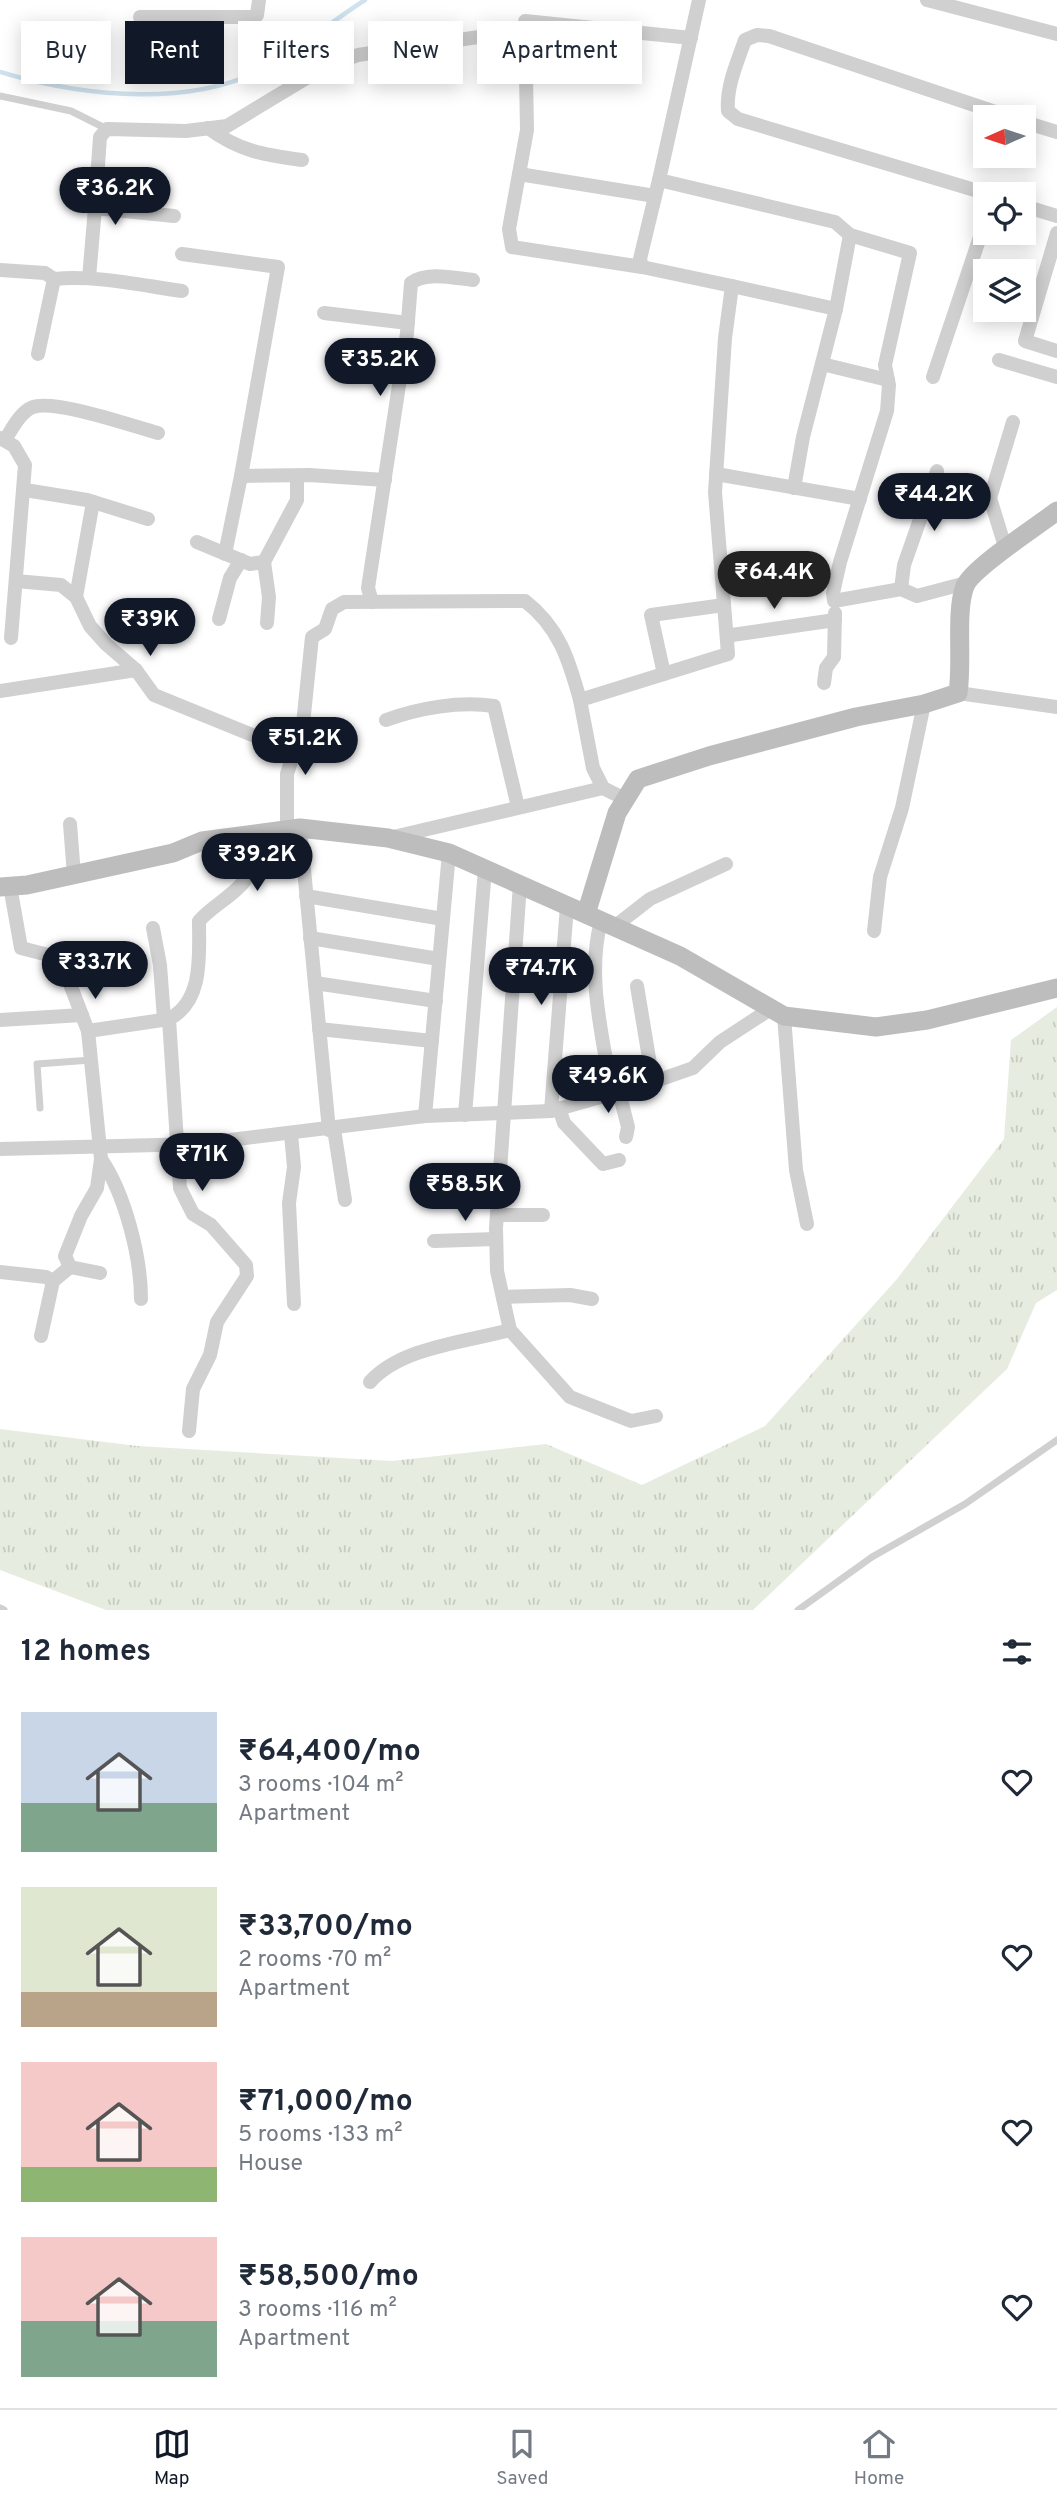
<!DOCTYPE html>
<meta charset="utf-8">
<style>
body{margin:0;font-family:Overpass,sans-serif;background:#f6f6f7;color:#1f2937;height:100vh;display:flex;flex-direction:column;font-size:26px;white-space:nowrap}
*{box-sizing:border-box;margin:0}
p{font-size:23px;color:#747a83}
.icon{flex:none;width:38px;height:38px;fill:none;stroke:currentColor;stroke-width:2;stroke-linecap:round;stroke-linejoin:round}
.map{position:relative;height:1610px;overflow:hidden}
.drawer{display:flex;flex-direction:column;background:#fff;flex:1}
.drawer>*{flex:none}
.guide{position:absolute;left:21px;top:21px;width:700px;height:63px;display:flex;gap:14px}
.needle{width:46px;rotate:267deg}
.fabs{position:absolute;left:973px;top:105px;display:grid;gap:14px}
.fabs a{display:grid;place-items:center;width:63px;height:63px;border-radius:0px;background:#fff;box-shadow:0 4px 18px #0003;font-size:35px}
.price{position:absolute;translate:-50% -60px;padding:0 16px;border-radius:24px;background:#111827;color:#fff;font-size:23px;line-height:46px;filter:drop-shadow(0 2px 4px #0008)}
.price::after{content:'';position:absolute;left:50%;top:42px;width:21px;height:16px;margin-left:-10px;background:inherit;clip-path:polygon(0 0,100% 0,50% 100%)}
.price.current{background:#222;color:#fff}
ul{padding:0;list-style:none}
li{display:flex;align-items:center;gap:21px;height:175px;padding:0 21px}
li span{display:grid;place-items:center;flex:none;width:196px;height:140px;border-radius:0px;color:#555}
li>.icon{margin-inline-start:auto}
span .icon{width:84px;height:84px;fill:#fffc;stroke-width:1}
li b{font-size:30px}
h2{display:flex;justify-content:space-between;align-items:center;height:84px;padding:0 21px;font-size:30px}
.chip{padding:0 24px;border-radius:0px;background:#fff;box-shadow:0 4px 18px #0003;font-size:24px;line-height:63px}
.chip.current{background:#111827;color:#fff}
.dock{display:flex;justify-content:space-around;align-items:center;height:98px;border-top:2px solid #e0e1e3;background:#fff;font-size:19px;color:#747a83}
.dock a{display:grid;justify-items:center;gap:4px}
.dock .current{color:#111827}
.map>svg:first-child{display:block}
.grass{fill:url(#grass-tufts)}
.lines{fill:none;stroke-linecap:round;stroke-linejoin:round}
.stream{stroke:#cfe2ee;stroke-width:4.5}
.lane{stroke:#d0d0d0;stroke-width:7}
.street{stroke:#d0d0d0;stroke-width:14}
.secondary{stroke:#bdbdbd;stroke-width:19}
</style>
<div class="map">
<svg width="1057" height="1610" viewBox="0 0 1057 1610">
<defs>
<pattern id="grass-tufts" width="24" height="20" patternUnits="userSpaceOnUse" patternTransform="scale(1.75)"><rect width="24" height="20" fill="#e6ecdf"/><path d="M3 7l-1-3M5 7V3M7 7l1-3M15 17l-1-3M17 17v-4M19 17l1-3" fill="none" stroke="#c6cbc0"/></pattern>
</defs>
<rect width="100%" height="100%" fill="#fff"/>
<!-- grass -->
<path class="grass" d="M1057 1007V1290L1036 1303 1007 1369 753 1610H106L0 1570V1429L137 1446 392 1461 546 1444 642 1485 765 1426 897 1279 1004 1139 1011 1040Z"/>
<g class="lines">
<!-- stream -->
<path class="stream" d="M0 72C83 97 200 110 277 61 307 42 335 19 365 0"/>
<!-- lane -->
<g class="lane">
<path d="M0 96 71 111 107 129"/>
<path d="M40 1108 37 1064 91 1060"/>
<path d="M0 1608 4 1610"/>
<path d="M798 1610 872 1557 965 1504 1057 1440"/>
</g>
<!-- street -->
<g class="street">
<path d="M699 0 659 180 835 222 850 235 910 253 885 365 889 385 887 411 840 562 833 593 834 601 901 589 917 596 966 583"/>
<path d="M927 0 1057 34"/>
<path d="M140 17H252L257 15 259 0"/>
<path d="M1024 122 1057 132"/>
<path d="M208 128C239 151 264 155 302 160"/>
<path d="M519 174 655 196"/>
<path d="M988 194 738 119 728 111C726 87 737 63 745 40L757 35 769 36 1010 117"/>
<path d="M1024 206 1057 216"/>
<path d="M95 208 100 137 107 129 186 131 227 126 323 68 358 55 525 30"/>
<path d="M1057 233 1025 341 1057 351"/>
<path d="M182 254 278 267 241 476 309 475 385 480"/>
<path d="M642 267 512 247 509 229 527 130 525 21 691 38"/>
<path d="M0 270 45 273 54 279 38 354"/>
<path d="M89 278 95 208 174 216"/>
<path d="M54 279C97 275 139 285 182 291"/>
<path d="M732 286 836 309 850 235"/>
<path d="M324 313 408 323"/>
<path d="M999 360 1057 377"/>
<path d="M822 364 888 380"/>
<path d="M933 377 985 222"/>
<path d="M0 438 14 446 25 465 11 638"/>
<path d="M5 440C12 429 20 412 33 407 55 399 132 426 158 433"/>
<path d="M716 474 860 499"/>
<path d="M794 488 803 437 836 309"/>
<path d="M25 490 87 500 148 519"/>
<path d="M197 542 250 564 264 562 297 500V477"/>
<path d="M1006 550 990 498 1013 422"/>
<path d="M225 554 241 476"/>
<path d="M264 562 269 597 267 623"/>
<path d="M16 581 61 585 76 597 90 626 106 644 136 670 154 695 294 752"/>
<path d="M901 589 904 565 937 471"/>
<path d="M76 597 93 502"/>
<path d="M372 602 368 588 407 333 411 283C426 271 455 278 473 280"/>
<path d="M219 619 230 578 241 560"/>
<path d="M727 639 732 635 835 620"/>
<path d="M664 674 651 615 724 605"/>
<path d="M824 683 826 668 834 657 835 613"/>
<path d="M0 691 136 670"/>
<path d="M958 693 1057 707"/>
<path d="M580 700 593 768 603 788 625 799"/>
<path d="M386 720C419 708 459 701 494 706L518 807"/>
<path d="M70 824 74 875"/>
<path d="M287 828V774L303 724 312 637 325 629 332 609 344 602 525 601C559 627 569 660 580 700L728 654 715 492 725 338 732 286 642 267 640 259 659 180"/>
<path d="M300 828 329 1130"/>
<path d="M389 838 603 788"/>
<path d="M520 884 496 1228 497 1271 510 1330 570 1397 631 1421 656 1416"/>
<path d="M10 886 21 948 60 958 88 1031 101 1159 97 1188 81 1216 65 1256 70 1267 100 1273"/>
<path d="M306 896 443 919"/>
<path d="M601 921C586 977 603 1037 612 1094"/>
<path d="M614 927 650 899 726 864"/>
<path d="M153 928 160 965 164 1019"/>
<path d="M874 931 880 877 902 808 924 704"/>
<path d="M310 938 439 959"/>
<path d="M315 983 436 1001"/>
<path d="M637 986 653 1082"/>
<path d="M784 1016 796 1170 807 1224"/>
<path d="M0 1020 82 1015"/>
<path d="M319 1029 432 1041"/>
<path d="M88 1031 169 1019"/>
<path d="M619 1092 628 1127 626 1137"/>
<path d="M559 1108 564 1123 603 1164 619 1160"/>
<path d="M551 1111 567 906"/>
<path d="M465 1115 485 869"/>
<path d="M425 1116 449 853"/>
<path d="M334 1129 345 1200"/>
<path d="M291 1134 294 1167 289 1203 294 1304"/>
<path d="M0 1149 197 1144 425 1116 551 1111 653 1082 693 1068 720 1042 772 1008"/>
<path d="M101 1159C125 1194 141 1257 141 1299"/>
<path d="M497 1215H543"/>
<path d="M434 1241 496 1239"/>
<path d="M0 1272 46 1277 53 1281"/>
<path d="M503 1297 570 1295 592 1299"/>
<path d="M41 1336 53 1281 70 1267"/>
<path d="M370 1382C401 1347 466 1342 510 1330"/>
<path d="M189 1431 193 1389 210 1355 217 1322 247 1276 246 1265 211 1225 193 1214 180 1188 169 1019C204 1001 199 954 199 921 213 905 237 894 248 876 255 864 255 846 258 832"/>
</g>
<!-- secondary -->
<g class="secondary">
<path d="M0 887 27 885 173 853 202 841 300 828 388 838 449 853 680 956 784 1016 876 1027 927 1020 1057 988"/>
<path d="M586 914 617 813 638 779 709 756 856 717 924 704 958 693C963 661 955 612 965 586 972 568 1039 525 1057 511"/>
</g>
</g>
</svg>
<div class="fabs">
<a><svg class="needle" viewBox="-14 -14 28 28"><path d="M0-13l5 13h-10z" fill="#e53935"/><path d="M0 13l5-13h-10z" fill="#747a83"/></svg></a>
<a><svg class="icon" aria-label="locate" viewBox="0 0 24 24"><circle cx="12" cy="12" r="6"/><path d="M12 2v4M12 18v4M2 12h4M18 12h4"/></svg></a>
<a><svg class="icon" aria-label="layers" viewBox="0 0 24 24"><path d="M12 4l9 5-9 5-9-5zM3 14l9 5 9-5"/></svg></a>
</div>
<b class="price" style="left:115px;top:227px">₹36.2K</b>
<b class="price" style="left:380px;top:398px">₹35.2K</b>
<b class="price" style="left:934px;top:533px">₹44.2K</b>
<b class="price current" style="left:774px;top:611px">₹64.4K</b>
<b class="price" style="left:150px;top:658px">₹39K</b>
<b class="price" style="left:305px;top:777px">₹51.2K</b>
<b class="price" style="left:257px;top:893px">₹39.2K</b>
<b class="price" style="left:95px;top:1001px">₹33.7K</b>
<b class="price" style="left:541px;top:1007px">₹74.7K</b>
<b class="price" style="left:608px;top:1115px">₹49.6K</b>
<b class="price" style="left:202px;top:1193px">₹71K</b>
<b class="price" style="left:465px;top:1223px">₹58.5K</b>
<div class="guide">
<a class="chip">Buy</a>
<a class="chip current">Rent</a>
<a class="chip">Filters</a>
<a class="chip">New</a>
<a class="chip">Apartment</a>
</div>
</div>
<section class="drawer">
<h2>12 homes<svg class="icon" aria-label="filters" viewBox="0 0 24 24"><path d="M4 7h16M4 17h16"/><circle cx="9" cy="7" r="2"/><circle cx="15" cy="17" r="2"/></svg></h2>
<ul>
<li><span style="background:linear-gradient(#c9d6e8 65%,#7fa58c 0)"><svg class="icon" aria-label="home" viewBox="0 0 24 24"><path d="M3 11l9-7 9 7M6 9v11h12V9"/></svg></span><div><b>₹64,400/mo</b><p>3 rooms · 104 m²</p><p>Apartment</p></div><svg class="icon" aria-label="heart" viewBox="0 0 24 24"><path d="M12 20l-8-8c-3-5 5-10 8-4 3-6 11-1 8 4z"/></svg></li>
<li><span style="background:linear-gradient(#dfe7d0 75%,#b9a48a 0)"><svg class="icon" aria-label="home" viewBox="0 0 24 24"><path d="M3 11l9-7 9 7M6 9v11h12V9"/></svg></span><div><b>₹33,700/mo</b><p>2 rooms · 70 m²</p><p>Apartment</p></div><svg class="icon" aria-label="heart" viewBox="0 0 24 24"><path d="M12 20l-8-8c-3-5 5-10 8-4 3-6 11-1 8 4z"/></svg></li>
<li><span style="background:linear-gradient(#f6c9c9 75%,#8fb573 0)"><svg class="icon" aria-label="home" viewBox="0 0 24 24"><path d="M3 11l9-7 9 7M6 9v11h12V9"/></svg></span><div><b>₹71,000/mo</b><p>5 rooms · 133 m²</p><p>House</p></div><svg class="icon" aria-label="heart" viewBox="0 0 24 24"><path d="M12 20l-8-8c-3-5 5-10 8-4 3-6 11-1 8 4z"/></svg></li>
<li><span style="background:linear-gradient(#f6c9c9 60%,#7fa58c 0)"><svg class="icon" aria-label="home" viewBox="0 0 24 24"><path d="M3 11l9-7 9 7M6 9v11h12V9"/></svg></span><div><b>₹58,500/mo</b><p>3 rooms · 116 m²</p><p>Apartment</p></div><svg class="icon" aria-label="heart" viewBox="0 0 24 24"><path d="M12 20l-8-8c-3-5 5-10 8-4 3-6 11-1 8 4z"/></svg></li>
</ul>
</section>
<nav class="dock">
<a class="current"><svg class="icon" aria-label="map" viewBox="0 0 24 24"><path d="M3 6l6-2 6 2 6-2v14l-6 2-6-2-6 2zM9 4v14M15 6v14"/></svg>Map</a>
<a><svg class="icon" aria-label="saved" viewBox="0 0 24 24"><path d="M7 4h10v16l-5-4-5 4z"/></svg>Saved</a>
<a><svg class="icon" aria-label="home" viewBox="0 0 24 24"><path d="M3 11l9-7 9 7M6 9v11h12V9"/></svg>Home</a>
</nav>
